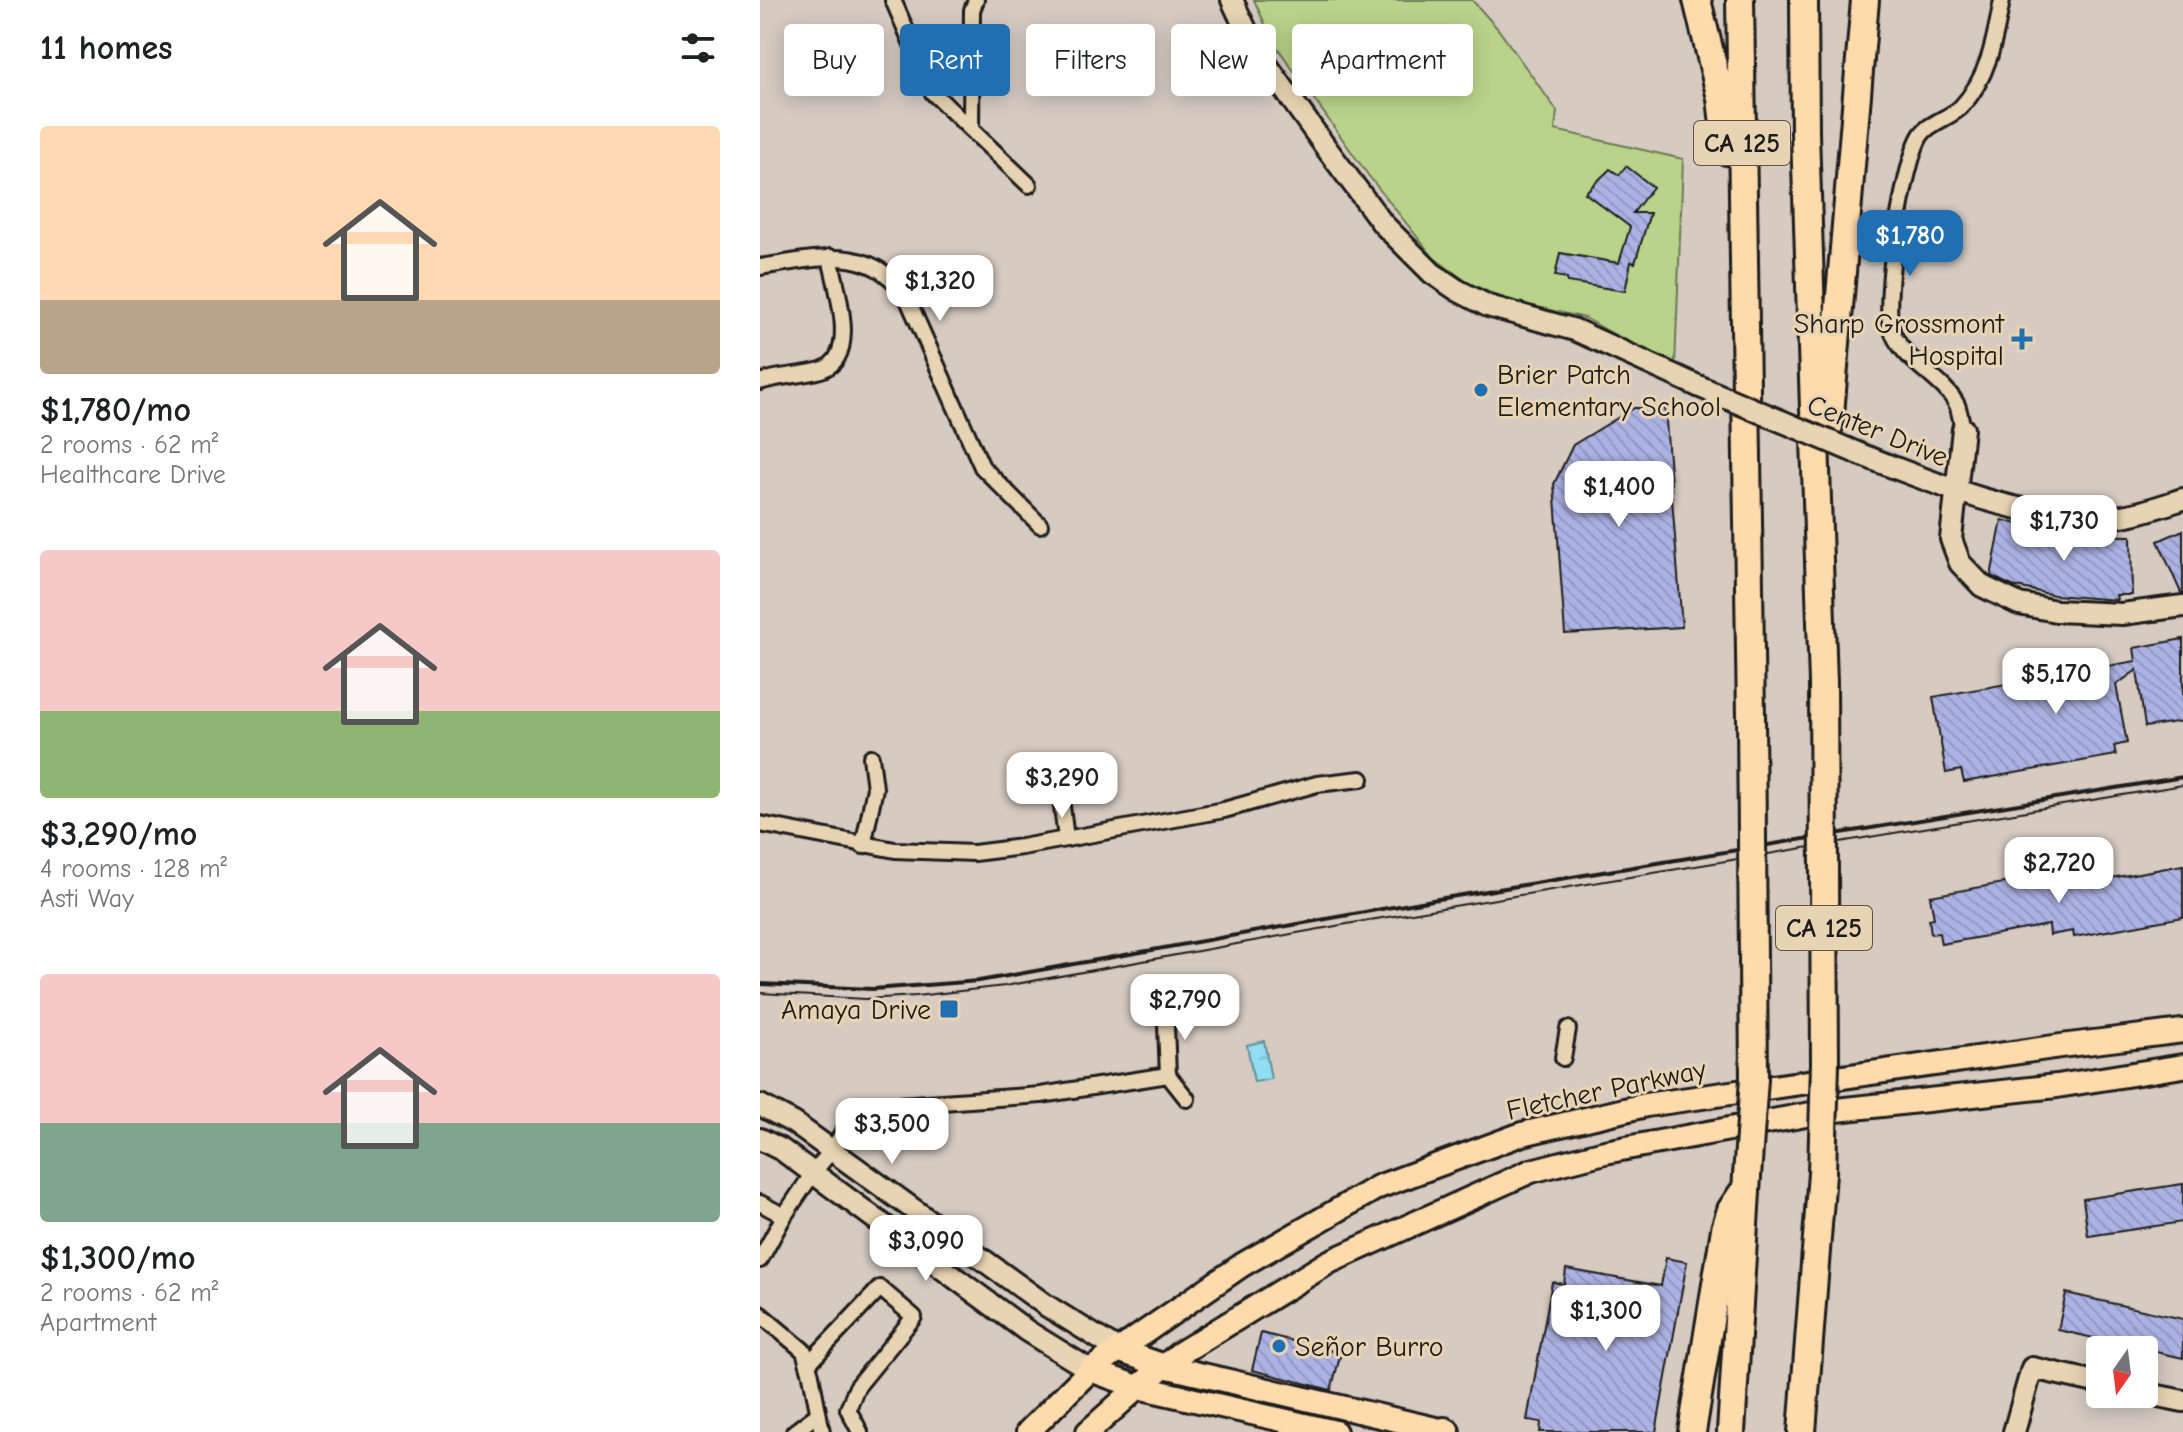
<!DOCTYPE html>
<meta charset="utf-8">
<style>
body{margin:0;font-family:"Comic Neue",sans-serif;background:#f6f6f6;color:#202124;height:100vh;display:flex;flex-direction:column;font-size:30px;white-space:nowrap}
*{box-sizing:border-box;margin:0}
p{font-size:26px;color:#757577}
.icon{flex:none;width:44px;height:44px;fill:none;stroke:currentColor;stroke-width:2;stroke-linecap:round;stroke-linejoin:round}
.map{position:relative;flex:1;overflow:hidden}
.details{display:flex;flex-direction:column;background:#fff;width:760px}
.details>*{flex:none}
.banner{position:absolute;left:24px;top:24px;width:760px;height:72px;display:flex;gap:16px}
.needle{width:52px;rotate:194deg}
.tools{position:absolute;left:1326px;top:1336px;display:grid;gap:16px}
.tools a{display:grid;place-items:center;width:72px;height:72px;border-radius:8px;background:#fff;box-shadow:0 4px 20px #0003;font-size:40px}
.price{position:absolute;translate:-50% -68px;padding:0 18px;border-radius:16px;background:#fff;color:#222;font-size:26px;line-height:52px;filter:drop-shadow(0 2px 4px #0008)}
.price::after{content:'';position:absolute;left:50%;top:48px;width:24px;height:18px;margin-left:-12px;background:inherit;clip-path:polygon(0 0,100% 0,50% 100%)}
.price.current{background:#1f6fb2;color:#fff}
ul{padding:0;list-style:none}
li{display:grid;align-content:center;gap:16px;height:424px;padding:0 40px}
li span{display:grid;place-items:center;height:248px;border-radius:8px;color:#555}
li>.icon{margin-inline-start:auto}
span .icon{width:144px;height:144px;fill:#fffc;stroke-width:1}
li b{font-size:34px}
h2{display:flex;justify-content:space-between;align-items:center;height:96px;padding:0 40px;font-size:34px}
.pill{padding:0 28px;border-radius:8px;background:#fff;box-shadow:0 4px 20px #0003;font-size:28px;line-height:72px}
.pill.current{background:#1f6fb2;color:#fff}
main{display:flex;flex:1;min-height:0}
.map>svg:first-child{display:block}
.park{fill:#b9d38a;stroke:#6a7853;stroke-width:2}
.water{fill:url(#water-ripples);stroke:#62909b;stroke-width:2}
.building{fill:url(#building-back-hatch);stroke:#1c1c1c;stroke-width:2}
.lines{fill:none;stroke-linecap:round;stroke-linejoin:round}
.street-casing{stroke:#1c1c1c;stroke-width:20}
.secondary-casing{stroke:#1c1c1c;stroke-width:26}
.primary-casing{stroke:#1c1c1c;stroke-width:28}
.highway-casing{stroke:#1c1c1c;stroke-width:32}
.street{stroke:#e8d4b2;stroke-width:14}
.secondary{stroke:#e8d4b2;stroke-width:20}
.primary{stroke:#fedbac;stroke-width:22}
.highway{stroke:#fedbac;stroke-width:26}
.tram{stroke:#1c1c1c;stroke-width:2}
.rail{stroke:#1c1c1c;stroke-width:4}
.secondary-bridge-casing{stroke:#1c1c1c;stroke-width:26;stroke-linecap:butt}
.highway-bridge-casing{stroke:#1c1c1c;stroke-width:32;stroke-linecap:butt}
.secondary-bridge{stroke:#e8d4b2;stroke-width:20}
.highway-bridge{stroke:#fedbac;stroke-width:26}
.poi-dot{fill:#1f6fb2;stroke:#e8d4b2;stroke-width:3}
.labels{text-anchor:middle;stroke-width:6;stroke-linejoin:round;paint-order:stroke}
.shield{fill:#e8d4b2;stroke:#595349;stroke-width:2}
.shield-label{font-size:26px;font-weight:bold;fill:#1c1c1c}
.poi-label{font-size:28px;fill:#1c1c1c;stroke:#e8d4b2;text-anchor:end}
.street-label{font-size:28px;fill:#1c1c1c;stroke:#e8d4b2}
</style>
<main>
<section class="details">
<h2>11 homes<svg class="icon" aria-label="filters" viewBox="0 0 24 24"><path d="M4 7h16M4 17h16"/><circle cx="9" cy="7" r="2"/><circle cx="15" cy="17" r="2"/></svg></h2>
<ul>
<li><span style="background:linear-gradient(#ffd9b3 70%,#b9a48a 0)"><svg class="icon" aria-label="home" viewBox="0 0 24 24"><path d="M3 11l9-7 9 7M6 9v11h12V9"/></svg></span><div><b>$1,780/mo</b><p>2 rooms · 62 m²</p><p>Healthcare Drive</p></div></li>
<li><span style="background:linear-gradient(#f6c9c9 65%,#8fb573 0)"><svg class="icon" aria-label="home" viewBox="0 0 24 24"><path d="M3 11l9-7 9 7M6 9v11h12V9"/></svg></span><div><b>$3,290/mo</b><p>4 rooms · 128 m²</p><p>Asti Way</p></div></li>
<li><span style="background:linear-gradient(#f6c9c9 60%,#7fa58c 0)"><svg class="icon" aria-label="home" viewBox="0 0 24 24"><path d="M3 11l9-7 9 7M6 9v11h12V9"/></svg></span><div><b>$1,300/mo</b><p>2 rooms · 62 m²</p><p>Apartment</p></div></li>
</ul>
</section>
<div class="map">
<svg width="1423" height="1432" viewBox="0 0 1423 1432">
<defs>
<pattern id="water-ripples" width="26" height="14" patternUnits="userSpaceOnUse" patternTransform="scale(2)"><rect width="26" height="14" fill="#91def0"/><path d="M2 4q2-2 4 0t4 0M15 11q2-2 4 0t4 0" fill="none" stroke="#7cbecd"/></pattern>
<pattern id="building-back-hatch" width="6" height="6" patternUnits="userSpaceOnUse" patternTransform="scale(2)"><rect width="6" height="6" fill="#acb2e3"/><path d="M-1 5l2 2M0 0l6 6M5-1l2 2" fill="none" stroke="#9398c2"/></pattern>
</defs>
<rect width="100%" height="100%" fill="#d6cac1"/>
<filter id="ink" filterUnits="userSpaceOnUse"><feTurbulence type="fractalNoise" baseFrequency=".0125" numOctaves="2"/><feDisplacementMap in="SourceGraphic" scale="16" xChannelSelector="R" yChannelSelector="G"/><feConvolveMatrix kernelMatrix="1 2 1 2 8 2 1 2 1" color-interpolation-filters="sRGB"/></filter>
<g filter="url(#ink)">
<!-- park -->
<path class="park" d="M494 0H712L738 29 797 111 795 130 923 159 915 366 893 357 825 318 750 301 710 284 674 258 608 175 512 40Z"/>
<!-- water -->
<path class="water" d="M504 1041 511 1079 494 1082 487 1045Z"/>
<!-- building -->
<g class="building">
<path d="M866 166 893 187 873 213H890L875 263 871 262 865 291 807 282V278L795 276 800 253 859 263 870 227 825 193 850 169 859 175Z"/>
<path d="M874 408H905L922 627 805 634 794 484 813 445Z"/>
<path d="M1242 520 1303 535 1371 536 1372 595H1356L1357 600 1294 595 1252 586 1231 576Z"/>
<path d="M1423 530V593H1421L1398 541Z"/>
<path d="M1423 639V721L1385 727 1377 670 1356 685 1367 743 1354 746 1356 755 1204 782 1201 770 1186 773 1173 697 1376 661 1374 648Z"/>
<path d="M1423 865V917L1314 937 1313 931 1290 935 1289 925 1181 944 1179 933 1171 934 1169 919 1174 918 1170 896 1311 871 1313 885Z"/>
<path d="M1423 1184V1222L1328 1236 1323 1199Z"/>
<path d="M906 1258 927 1262 896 1432H780L781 1422 767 1420 792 1282 804 1284 806 1269 901 1286Z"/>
<path d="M1306 1293 1423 1319V1358L1298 1330Z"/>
<path d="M501 1333 581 1353 571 1390 492 1370Z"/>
</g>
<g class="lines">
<defs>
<g id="street">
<path d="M133 0 173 93 269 185"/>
<path d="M211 128 212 10 216 0"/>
<path d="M0 267C56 259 113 241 148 300L222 467 280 525"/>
<path d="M0 382C20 375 40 376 61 370 101 358 75 285 70 257"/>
<path d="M1203 429C1201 422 1200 412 1197 405 1184 378 1139 360 1131 327 1123 297 1144 161 1161 135 1170 122 1190 118 1201 107 1229 77 1235 38 1242 0"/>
<path d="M300 790 306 839"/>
<path d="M0 824 135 850 214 853 262 847 464 810 557 784 601 779"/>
<path d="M103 846 115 788 111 757"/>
<path d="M803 1058 808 1029"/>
<path d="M408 1075 405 1001 427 996"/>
<path d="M0 1203 24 1216"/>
<path d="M0 1260 24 1216 53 1173 72 1150 93 1117 111 1107 281 1095 408 1075 427 1099"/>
<path d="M0 1314 44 1351 51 1375 62 1432"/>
<path d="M48 1364 120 1288 154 1317 97 1387 88 1409 100 1432"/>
<path d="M34 1432 58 1414"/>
</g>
<g id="secondary">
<path d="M472 0 494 47 567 149 623 224 672 273 697 290 728 306 815 330 938 386"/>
<path d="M1203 429 1191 539 1200 563 1222 586 1259 604 1296 611 1362 614 1423 606"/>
<path d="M1102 455C1175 484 1259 518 1339 518 1368 518 1395 508 1423 499"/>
<path d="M0 1105 34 1123 287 1306 358 1350"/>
<path d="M0 1139 22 1150 267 1331 330 1370"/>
<path d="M1384 1393 1423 1401"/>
<path d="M1254 1432 1272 1368 1340 1383"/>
</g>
<g id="primary">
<path d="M358 1350 404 1366 684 1431"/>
<path d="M330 1370 378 1387 575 1432"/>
<path d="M268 1432 330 1370 482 1265 618 1187 762 1134 886 1105 1301 1046 1423 1031"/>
<path d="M328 1432 378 1387 419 1354 569 1262 771 1171 845 1152 1067 1111 1297 1086 1423 1066"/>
</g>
<g id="highway">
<path d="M937 0 961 98 967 151"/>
<path d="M980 0 991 717"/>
<path d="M1044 0 1045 133 1063 683"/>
<path d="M1069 426 1105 0"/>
<path d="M684 1431 686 1432"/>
<path d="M932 1432 965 1229 971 1210 981 1195"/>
<path d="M971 1432 987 1176"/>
<path d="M1042 1432 1062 1173"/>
</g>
</defs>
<!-- street casing -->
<use href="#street" class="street-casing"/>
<!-- secondary casing -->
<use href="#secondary" class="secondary-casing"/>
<!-- primary casing -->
<use href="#primary" class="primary-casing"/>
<!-- highway casing -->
<use href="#highway" class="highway-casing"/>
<!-- street -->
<use href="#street" class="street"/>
<!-- secondary -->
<use href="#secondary" class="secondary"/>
<!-- primary -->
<use href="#primary" class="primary"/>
<!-- highway -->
<use href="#highway" class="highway"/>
<!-- tram -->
<path class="tram" d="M0 993 105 999 156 996 245 986 598 922 1423 785"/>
<!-- rail -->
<path class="rail" d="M0 984 113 989 219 981 678 899 1423 777"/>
<defs>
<path id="secondary-bridge" d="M938 386 1102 455"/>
<g id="highway-bridge">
<path d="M1062 1173 1065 1063 1063 683"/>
<path d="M987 1176 994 1079 991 717"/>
</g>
</defs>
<!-- secondary-bridge casing -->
<use href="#secondary-bridge" class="secondary-bridge-casing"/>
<!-- highway-bridge casing -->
<use href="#highway-bridge" class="highway-bridge-casing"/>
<!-- secondary-bridge -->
<use href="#secondary-bridge" class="secondary-bridge"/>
<!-- highway-bridge -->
<use href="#highway-bridge" class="highway-bridge"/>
</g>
</g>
<!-- markers -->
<g class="poi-dot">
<path d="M1258 327h8v8h8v8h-8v8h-8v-8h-8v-8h8z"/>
<circle cx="721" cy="390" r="8"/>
<rect x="179" y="999" width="20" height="20" rx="4"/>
<circle cx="519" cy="1346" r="8"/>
</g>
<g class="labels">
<!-- shield labels -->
<g class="shield">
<rect x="934" y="121" width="96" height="44" rx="6"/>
<rect x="1016" y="906" width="96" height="44" rx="6"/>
</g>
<g class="shield-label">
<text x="982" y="152">CA 125</text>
<text x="1064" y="937">CA 125</text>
</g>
<!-- poi labels -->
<g class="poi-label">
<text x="1244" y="333">Sharp Grossmont<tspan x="1244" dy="32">Hospital</tspan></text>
<text x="737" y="384" text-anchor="start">Brier Patch<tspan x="737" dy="32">Elementary School</tspan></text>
<text x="171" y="1019">Amaya Drive</text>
<text x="535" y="1356" text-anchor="start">Señor Burro</text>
</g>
<!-- street labels -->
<g class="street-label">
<text transform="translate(1118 430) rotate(22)" y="10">Center Drive</text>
<text transform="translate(846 1089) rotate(-12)" y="10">Fletcher Parkway</text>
</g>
</g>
</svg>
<div class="tools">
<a><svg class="needle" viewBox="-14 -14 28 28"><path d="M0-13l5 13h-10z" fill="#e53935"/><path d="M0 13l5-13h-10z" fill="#757577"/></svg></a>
</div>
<b class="price current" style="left:1150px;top:278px">$1,780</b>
<b class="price" style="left:180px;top:323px">$1,320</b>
<b class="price" style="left:859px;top:529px">$1,400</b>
<b class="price" style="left:1304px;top:563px">$1,730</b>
<b class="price" style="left:1296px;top:716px">$5,170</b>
<b class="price" style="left:302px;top:820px">$3,290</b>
<b class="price" style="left:1299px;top:905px">$2,720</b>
<b class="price" style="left:425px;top:1042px">$2,790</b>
<b class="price" style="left:132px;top:1166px">$3,500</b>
<b class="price" style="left:166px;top:1283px">$3,090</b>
<b class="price" style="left:846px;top:1353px">$1,300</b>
<div class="banner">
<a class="pill">Buy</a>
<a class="pill current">Rent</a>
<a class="pill">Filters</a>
<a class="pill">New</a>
<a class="pill">Apartment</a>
</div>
</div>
</main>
